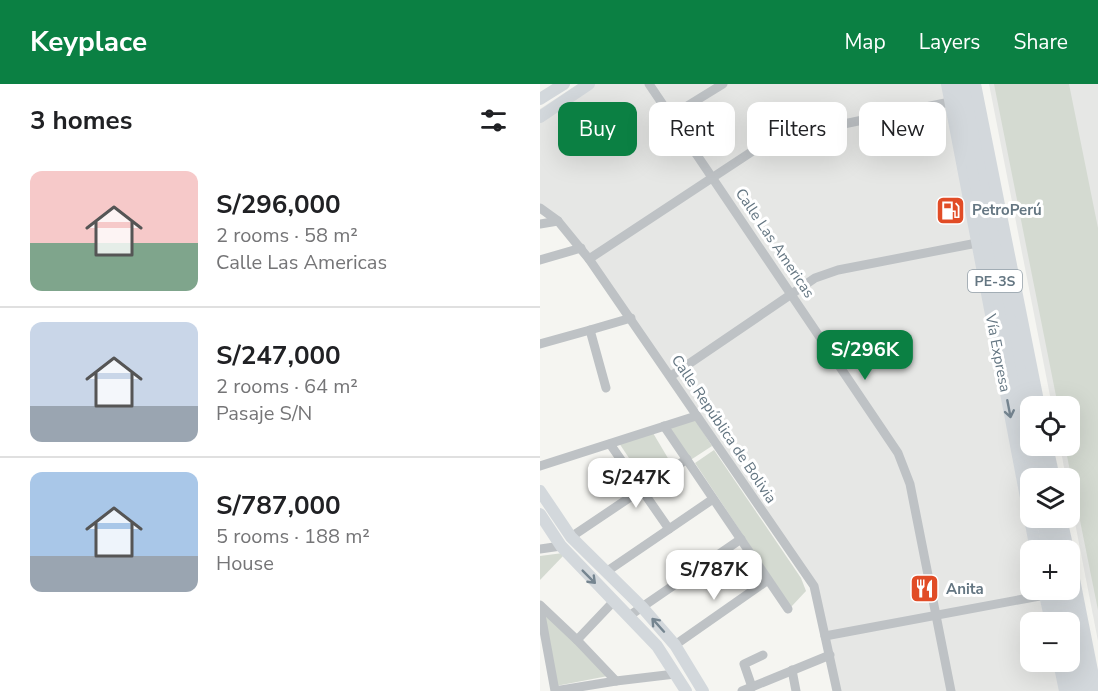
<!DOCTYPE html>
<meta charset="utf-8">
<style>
body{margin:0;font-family:"Nunito Sans",sans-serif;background:#f6f6f6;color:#202124;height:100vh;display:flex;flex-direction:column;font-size:22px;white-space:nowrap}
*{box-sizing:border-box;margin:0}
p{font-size:20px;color:#757577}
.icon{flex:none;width:33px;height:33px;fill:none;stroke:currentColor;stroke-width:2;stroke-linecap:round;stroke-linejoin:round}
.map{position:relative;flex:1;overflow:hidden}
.drawer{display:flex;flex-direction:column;background:#fff;width:540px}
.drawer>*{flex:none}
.hud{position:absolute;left:18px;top:18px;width:450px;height:54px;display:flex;gap:12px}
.buttons{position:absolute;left:480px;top:312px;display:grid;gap:12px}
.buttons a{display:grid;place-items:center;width:60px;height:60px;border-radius:12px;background:#fff;box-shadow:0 6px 24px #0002;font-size:30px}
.price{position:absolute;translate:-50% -51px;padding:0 14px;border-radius:12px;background:#fff;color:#222;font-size:20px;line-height:39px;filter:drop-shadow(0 2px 3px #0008)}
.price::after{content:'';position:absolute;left:50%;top:36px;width:18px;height:14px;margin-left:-9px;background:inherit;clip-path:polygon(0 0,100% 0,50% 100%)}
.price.current{background:#0b8043;color:#fff}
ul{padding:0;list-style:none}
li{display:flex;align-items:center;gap:18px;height:150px;padding:0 30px}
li+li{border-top:2px solid #e0e0e0}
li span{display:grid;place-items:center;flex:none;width:168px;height:120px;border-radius:12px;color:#555}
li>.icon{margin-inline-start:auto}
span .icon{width:72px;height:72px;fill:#fffc;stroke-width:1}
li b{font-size:26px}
h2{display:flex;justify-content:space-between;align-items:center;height:72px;padding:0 30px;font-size:26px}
.chip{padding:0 21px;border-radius:12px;background:#fff;box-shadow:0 6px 24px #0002;font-size:21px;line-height:54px}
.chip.current{background:#0b8043;color:#fff}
header{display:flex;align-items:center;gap:36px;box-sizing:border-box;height:84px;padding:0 30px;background:#0b8043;color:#fff}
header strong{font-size:28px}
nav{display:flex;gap:33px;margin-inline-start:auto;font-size:21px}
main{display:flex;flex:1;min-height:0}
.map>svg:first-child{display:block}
.built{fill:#e6e7e5}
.green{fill:#d4dad1}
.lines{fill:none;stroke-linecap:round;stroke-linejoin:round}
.minor{stroke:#bec2c5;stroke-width:9}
.major{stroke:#d3d8dc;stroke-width:12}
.oneway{stroke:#758590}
.labels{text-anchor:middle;stroke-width:6;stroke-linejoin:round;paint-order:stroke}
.shield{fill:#fff;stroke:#929fa8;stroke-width:1.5}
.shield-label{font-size:14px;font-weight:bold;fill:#647682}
.poi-label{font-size:15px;font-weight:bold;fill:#647682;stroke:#fff;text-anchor:start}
.street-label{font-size:15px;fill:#647682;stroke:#fff}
</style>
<header>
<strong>Keyplace</strong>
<nav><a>Map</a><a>Layers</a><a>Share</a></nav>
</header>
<main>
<section class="drawer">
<h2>3 homes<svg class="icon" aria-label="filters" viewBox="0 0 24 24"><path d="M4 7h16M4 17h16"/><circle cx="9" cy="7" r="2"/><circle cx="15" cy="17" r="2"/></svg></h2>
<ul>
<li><span style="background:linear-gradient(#f6c9c9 60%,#7fa58c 0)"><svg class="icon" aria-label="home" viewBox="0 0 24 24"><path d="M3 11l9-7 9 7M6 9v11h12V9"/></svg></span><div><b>S/296,000</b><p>2 rooms · 58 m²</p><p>Calle Las Americas</p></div></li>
<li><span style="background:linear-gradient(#c9d6e8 70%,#9aa5b1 0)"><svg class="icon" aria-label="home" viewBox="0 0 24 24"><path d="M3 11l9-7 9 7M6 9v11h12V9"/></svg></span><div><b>S/247,000</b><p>2 rooms · 64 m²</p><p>Pasaje S/N</p></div></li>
<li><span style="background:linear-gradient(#a9c7e8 70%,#9aa5b1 0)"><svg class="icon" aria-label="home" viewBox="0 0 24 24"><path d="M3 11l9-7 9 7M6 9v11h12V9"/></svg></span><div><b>S/787,000</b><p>5 rooms · 188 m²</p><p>House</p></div></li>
</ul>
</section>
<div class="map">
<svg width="558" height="607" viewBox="0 0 558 607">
<rect width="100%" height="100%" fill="#f5f5f1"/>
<!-- built -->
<g class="built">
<path d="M38 0H414L490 394V434H499L505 466H490V506H513L519 538H490V578H527L533 607H299L268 488 22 142 0 125V25Z"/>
<path d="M449 0H558V557L530 413V394H526L520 362H530V322H512Z"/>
</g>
<!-- green -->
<g class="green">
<path d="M454 0H529L558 144V526L525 362H530V322H518Z"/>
<path d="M154 334 172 362 149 377 127 344Z"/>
<path d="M113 349 132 381 105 398 79 359Z"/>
<path d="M174 366 261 494 266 507 251 523 155 379Z"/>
<path d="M23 469 24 471 0 496V472Z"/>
<path d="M2 526 68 592 16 602Z"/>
</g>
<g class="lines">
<!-- minor -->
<g class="minor">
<path d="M109 0 358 369 370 400 411 607"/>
<path d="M131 32 183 0"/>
<path d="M0 124 18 137 49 175 274 502 297 607"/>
<path d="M0 140 18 137"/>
<path d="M49 175 231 55 410 18"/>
<path d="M0 176 41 164"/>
<path d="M50 246 91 234"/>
<path d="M0 260 50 246 66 304"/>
<path d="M131 292 275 194 298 186 437 159"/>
<path d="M124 342 248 525"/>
<path d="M70 360 129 445"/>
<path d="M0 382 156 332"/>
<path d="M31 453 147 375"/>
<path d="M0 465 21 462"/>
<path d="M66 488 173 415"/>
<path d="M0 521 37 556 76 597"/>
<path d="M0 525 15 607 76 597 135 590"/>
<path d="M89 532 201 455"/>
<path d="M285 552 505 511"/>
<path d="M37 556 74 517"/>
<path d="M135 561 228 496"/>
<path d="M252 586 256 607"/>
<path d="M212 603 204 580 223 571"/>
<path d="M202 607 290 571"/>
</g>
<!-- major -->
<g class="major">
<path d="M407 0 496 466"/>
<path d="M416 0 494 394"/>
<path d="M427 0 490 325"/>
<path d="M435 0 499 322"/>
<path d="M0 15 24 0"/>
<path d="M0 33 49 0"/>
<path d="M498 362 504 394"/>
<path d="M507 362 514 394"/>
<path d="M0 407 31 453 102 523 135 561 163 607"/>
<path d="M0 430 21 462 117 562 146 607"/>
<path d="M502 434 508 466"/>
<path d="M512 434 518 466"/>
<path d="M521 434 528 466"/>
<path d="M530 475 556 607"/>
<path d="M504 506 511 538"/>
<path d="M516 506 522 538"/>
<path d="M526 506 546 607"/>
<path d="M530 575 536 607"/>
<path d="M519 578 525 607"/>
</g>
</g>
<!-- one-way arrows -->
<defs><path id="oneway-shaft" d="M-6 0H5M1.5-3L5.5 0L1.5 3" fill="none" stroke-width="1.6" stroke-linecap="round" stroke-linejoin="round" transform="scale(1.5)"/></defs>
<g class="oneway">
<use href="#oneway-shaft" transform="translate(469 325) rotate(79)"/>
<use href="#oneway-shaft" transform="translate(49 493) rotate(45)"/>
<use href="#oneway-shaft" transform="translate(118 541) rotate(-132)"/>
</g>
<!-- icons -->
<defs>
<symbol id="fuel-square" viewBox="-11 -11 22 22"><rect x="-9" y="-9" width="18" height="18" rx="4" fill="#e14c26" stroke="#fff"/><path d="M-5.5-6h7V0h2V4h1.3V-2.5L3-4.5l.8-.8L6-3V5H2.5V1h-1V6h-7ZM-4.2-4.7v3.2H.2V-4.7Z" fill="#fff"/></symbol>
<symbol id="restaurant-square" viewBox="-11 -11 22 22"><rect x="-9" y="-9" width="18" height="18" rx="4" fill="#e14c26" stroke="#fff"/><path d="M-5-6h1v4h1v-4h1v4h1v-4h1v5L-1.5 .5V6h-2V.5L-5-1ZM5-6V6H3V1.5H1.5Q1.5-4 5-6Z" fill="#fff"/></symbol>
</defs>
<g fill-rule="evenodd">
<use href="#fuel-square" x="394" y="110" width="33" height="33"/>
<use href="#restaurant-square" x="368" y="488" width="33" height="33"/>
</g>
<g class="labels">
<!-- shield labels -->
<rect class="shield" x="428" y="186" width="54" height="22" rx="4.5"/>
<g class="shield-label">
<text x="455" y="202">PE-3S</text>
</g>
<!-- poi labels -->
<g class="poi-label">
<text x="432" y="131">PetroPerú</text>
<text x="406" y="510">Anita</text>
</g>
<!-- street labels -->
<g class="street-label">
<text transform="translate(235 159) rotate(56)" y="5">Calle Las Americas</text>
<text transform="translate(458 269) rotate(79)" y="5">Vía Expresa</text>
<text transform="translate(184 345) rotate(56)" y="5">Calle República de Bolivia</text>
</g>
</g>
</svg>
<div class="buttons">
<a><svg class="icon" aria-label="locate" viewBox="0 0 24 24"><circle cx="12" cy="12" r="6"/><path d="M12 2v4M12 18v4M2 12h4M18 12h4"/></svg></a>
<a><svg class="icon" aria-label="layers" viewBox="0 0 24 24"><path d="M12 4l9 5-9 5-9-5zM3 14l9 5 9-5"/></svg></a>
<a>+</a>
<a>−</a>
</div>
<b class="price current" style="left:325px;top:297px">S/296K</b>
<b class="price" style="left:96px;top:425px">S/247K</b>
<b class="price" style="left:174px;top:517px">S/787K</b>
<div class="hud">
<a class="chip current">Buy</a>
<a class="chip">Rent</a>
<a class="chip">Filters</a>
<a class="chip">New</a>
</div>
</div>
</main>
